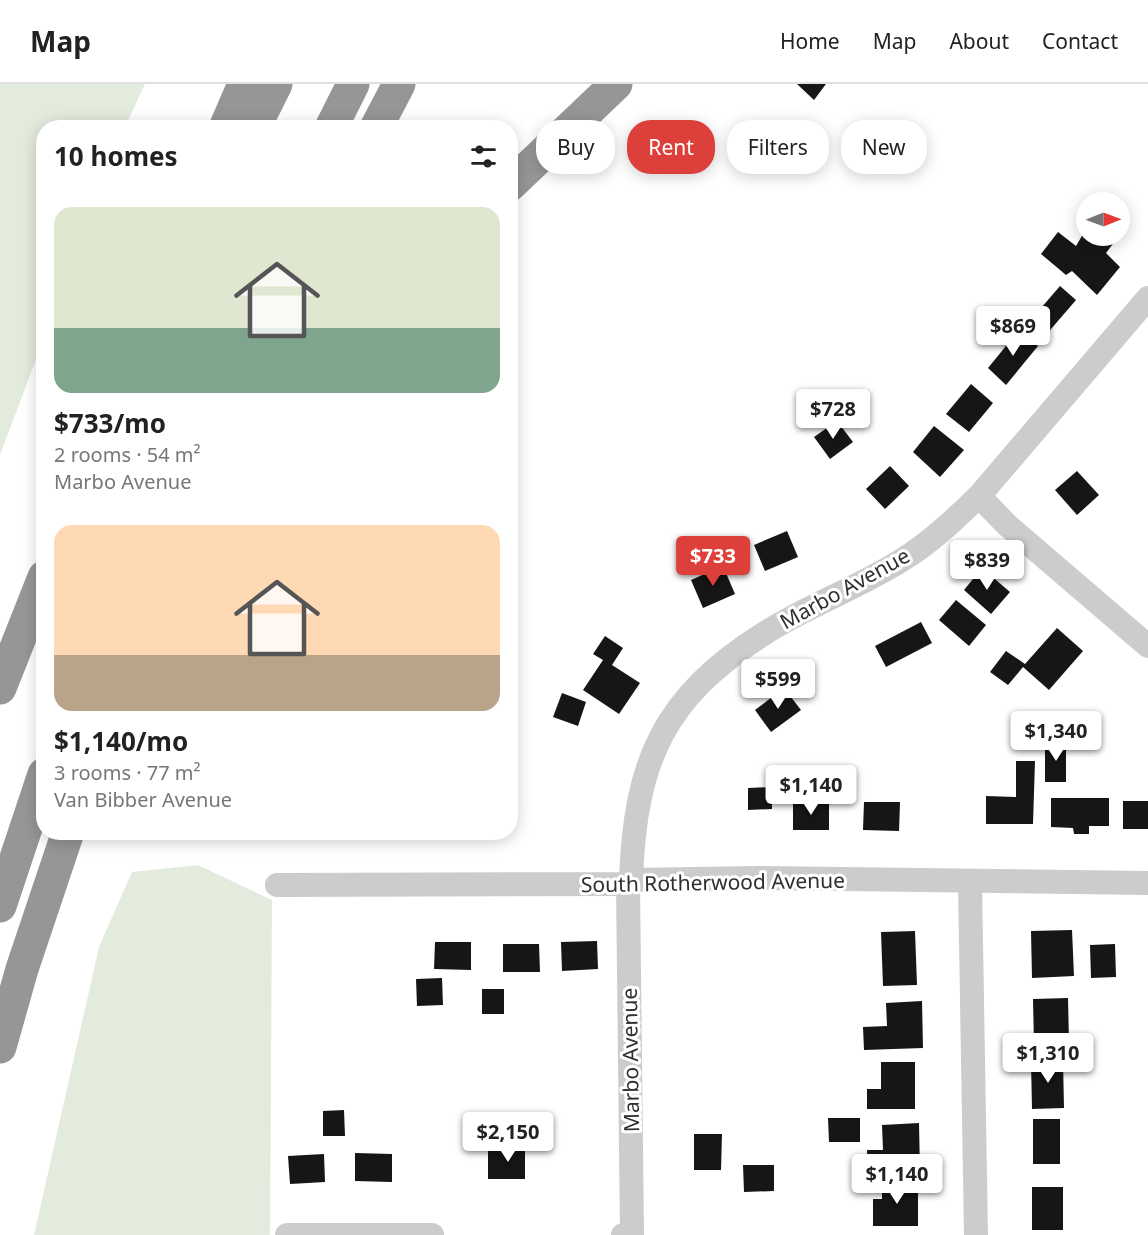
<!DOCTYPE html>
<meta charset="utf-8">
<style>
body{margin:0;font-family:"Noto Sans",sans-serif;background:#f2f2f2;color:#222;height:100vh;display:flex;flex-direction:column;font-size:22px;white-space:nowrap}
*{box-sizing:border-box;margin:0}
p{font-size:20px;color:#767676}
.icon{flex:none;width:33px;height:33px;fill:none;stroke:currentColor;stroke-width:2;stroke-linecap:round;stroke-linejoin:round}
.map{position:relative;flex:1;overflow:hidden}
.details{position:absolute;left:36px;top:36px;width:482px;height:720px;display:flex;flex-direction:column;background:#fff;border-radius:24px;box-shadow:0 3px 15px #0003}
.details>*{flex:none}
.top-card{position:absolute;left:536px;top:36px;width:522px;height:54px;display:flex;gap:12px}
.needle{width:39px;rotate:89deg}
.fabs{position:absolute;left:1076px;top:108px;display:grid;gap:12px}
.fabs a{display:grid;place-items:center;width:54px;height:54px;border-radius:50%;background:#fff;box-shadow:0 3px 15px #0003;font-size:30px}
.price{position:absolute;translate:-50% -51px;padding:0 14px;border-radius:6px;background:#fff;color:#222;font-size:20px;line-height:39px;filter:drop-shadow(0 2px 3px #0008)}
.price::after{content:'';position:absolute;left:50%;top:36px;width:18px;height:14px;margin-left:-9px;background:inherit;clip-path:polygon(0 0,100% 0,50% 100%)}
.price.on{background:#dd403a;color:#fff}
ul{padding:0;list-style:none}
li{display:grid;align-content:center;gap:12px;height:318px;padding:0 18px}
li span{display:grid;place-items:center;height:186px;border-radius:18px;color:#555}
li>.icon{margin-inline-start:auto}
span .icon{width:108px;height:108px;fill:#fffc;stroke-width:1}
li b{font-size:26px}
h2{display:flex;justify-content:space-between;align-items:center;height:72px;padding:0 18px;font-size:26px}
.chip{padding:0 21px;border-radius:24px;background:#fff;box-shadow:0 3px 15px #0003;font-size:21px;line-height:54px}
.chip.on{background:#dd403a;color:#fff}
header{display:flex;align-items:center;gap:36px;box-sizing:border-box;height:84px;padding:0 30px;background:#fff;border-bottom:2px solid #e0e0e0}
header strong{font-size:28px}
nav{display:flex;gap:33px;margin-inline-start:auto;font-size:21px}
.map>svg:first-child{display:block}
.green{fill:#e3ebdd}
.building{fill:#161616}
.lines{fill:none;stroke-linecap:round;stroke-linejoin:round}
.street{stroke:#ccc;stroke-width:24}
.highway{stroke:#969696;stroke-width:33}
.labels{text-anchor:middle;stroke-width:6;stroke-linejoin:round;paint-order:stroke}
.street-label{font-size:21px;fill:#2f2f2f;stroke:#fff}
</style>
<header>
<strong>Map</strong>
<nav><a>Home</a><a>Map</a><a>About</a><a>Contact</a></nav>
</header>
<div class="map">
<svg width="1148" height="1151" viewBox="0 0 1148 1151">
<rect width="100%" height="100%" fill="#fff"/>
<!-- green -->
<g class="green">
<path d="M0 0H145L125 43 44 44 43 257 0 371Z"/>
<path d="M198 781 272 816 270 1151H34L99 863 132 788Z"/>
</g>
<!-- building -->
<g class="building">
<path d="M797 0H826L814 16Z"/>
<path d="M1086 145V152H1110L1115 157 1106 169 1120 183 1097 211 1072 187 1066 191 1041 170 1058 148 1076 162Z"/>
<path d="M1060 202 1076 216 1045 252 1029 238Z"/>
<path d="M1019 246 1038 262 1006 301 988 284Z"/>
<path d="M971 300 993 319 969 348 946 330Z"/>
<path d="M837 337 853 358 830 375 814 353Z"/>
<path d="M934 342 964 366 940 393 913 368Z"/>
<path d="M890 382 909 402 885 425 866 405Z"/>
<path d="M1077 387 1099 411 1077 431 1055 406Z"/>
<path d="M787 447 798 473 765 487 754 461Z"/>
<path d="M723 482 735 510 703 524 691 496Z"/>
<path d="M982 484 1010 508 991 530 964 506Z"/>
<path d="M956 516 986 541 969 562 939 536Z"/>
<path d="M921 538 932 559 886 583 875 562Z"/>
<path d="M1057 544 1083 567 1049 606 1023 583 1008 601 990 588 1006 567 1025 580Z"/>
<path d="M605 552 623 564 612 581 640 599 619 630 583 606 603 576 593 570Z"/>
<path d="M784 604 801 626 771 648 755 626Z"/>
<path d="M562 609 586 618 578 642 553 633Z"/>
<rect x="1045" y="657" width="21" height="41"/>
<path d="M1016 677H1035L1033 740H986V712L1016 713Z"/>
<path d="M772 703V725L748 726V704Z"/>
<path d="M1051 714H1109V742H1089V750H1074L1073 744 1051 743Z"/>
<rect x="1123" y="717" width="25" height="28"/>
<rect x="793" y="718" width="36" height="28"/>
<path d="M864 718H900L899 747 863 746Z"/>
<path d="M1072 846 1074 892 1032 894 1031 847Z"/>
<path d="M915 847 917 901 883 902 881 848Z"/>
<path d="M597 857 598 885 562 887 561 858Z"/>
<path d="M435 858H471V886L434 885Z"/>
<path d="M503 860H539L540 888H503Z"/>
<path d="M1115 860 1116 893 1091 894 1090 861Z"/>
<path d="M442 894 443 921 417 922 416 895Z"/>
<rect x="482" y="905" width="22" height="25"/>
<path d="M1068 914 1069 959 1034 961 1033 915Z"/>
<path d="M922 917 923 964 864 966 863 943 887 942 886 919Z"/>
<path d="M1063 976 1064 1024 1032 1025 1031 977Z"/>
<path d="M881 978H915V1025H867V1005H881Z"/>
<path d="M344 1026 345 1052H323V1027Z"/>
<path d="M828 1034H860V1058H829Z"/>
<rect x="1033" y="1035" width="27" height="45"/>
<path d="M919 1039 920 1088 868 1089 867 1066H883L882 1041Z"/>
<path d="M694 1050H722L721 1086H694Z"/>
<path d="M511 1058H525V1095H488V1066L511 1067Z"/>
<path d="M355 1069 392 1070V1098L355 1097Z"/>
<path d="M324 1070 325 1098 290 1100 288 1072Z"/>
<path d="M743 1081H774V1107L744 1108Z"/>
<path d="M882 1097H918V1142H873V1115H882Z"/>
<rect x="1032" y="1103" width="31" height="43"/>
</g>
<g class="lines">
<!-- street -->
<g class="street">
<path d="M979 412 1007 441 1148 562"/>
<path d="M631 796C635 678 663 613 765 549 809 521 858 504 902 476 930 459 955 435 979 412L1148 214"/>
<path d="M970 799 976 1151"/>
<path d="M277 801 628 800 631 796 755 794 1148 799"/>
<path d="M287 1151H432"/>
<path d="M623 1151H632L628 800"/>
</g>
<!-- highway -->
<g class="highway">
<path d="M225 44 244 0"/>
<path d="M254 44 276 0"/>
<path d="M331 44 353 0"/>
<path d="M376 44 399 0"/>
<path d="M510 101 616 0"/>
<path d="M0 604 44 493"/>
<path d="M0 822 44 690"/>
<path d="M0 963 22 885 68 748"/>
</g>
</g>
<g class="labels">
<!-- street labels -->
<g class="street-label">
<text transform="translate(845 505) rotate(-29)" y="7">Marbo Avenue</text>
<text transform="translate(713 799) rotate(-1)" y="7">South Rotherwood Avenue</text>
<text transform="translate(631 976) rotate(-91)" y="7">Marbo Avenue</text>
</g>
</g>
</svg>
<div class="fabs">
<a><svg class="needle" viewBox="-14 -14 28 28"><path d="M0-13l5 13h-10z" fill="#e53935"/><path d="M0 13l5-13h-10z" fill="#767676"/></svg></a>
</div>
<b class="price" style="left:1013px;top:273px">$869</b>
<b class="price" style="left:833px;top:356px">$728</b>
<b class="price on" style="left:713px;top:503px">$733</b>
<b class="price" style="left:987px;top:507px">$839</b>
<b class="price" style="left:778px;top:626px">$599</b>
<b class="price" style="left:1056px;top:678px">$1,340</b>
<b class="price" style="left:811px;top:732px">$1,140</b>
<b class="price" style="left:1048px;top:1000px">$1,310</b>
<b class="price" style="left:508px;top:1079px">$2,150</b>
<b class="price" style="left:897px;top:1121px">$1,140</b>
<div class="top-card">
<a class="chip">Buy</a>
<a class="chip on">Rent</a>
<a class="chip">Filters</a>
<a class="chip">New</a>
</div>
<section class="details">
<h2>10 homes<svg class="icon" aria-label="filters" viewBox="0 0 24 24"><path d="M4 7h16M4 17h16"/><circle cx="9" cy="7" r="2"/><circle cx="15" cy="17" r="2"/></svg></h2>
<ul>
<li><span style="background:linear-gradient(#dfe7d0 65%,#7fa58c 0)"><svg class="icon" aria-label="home" viewBox="0 0 24 24"><path d="M3 11l9-7 9 7M6 9v11h12V9"/></svg></span><div><b>$733/mo</b><p>2 rooms · 54 m²</p><p>Marbo Avenue</p></div></li>
<li><span style="background:linear-gradient(#ffd9b3 70%,#b9a48a 0)"><svg class="icon" aria-label="home" viewBox="0 0 24 24"><path d="M3 11l9-7 9 7M6 9v11h12V9"/></svg></span><div><b>$1,140/mo</b><p>3 rooms · 77 m²</p><p>Van Bibber Avenue</p></div></li>
</ul>
</section>
</div>
